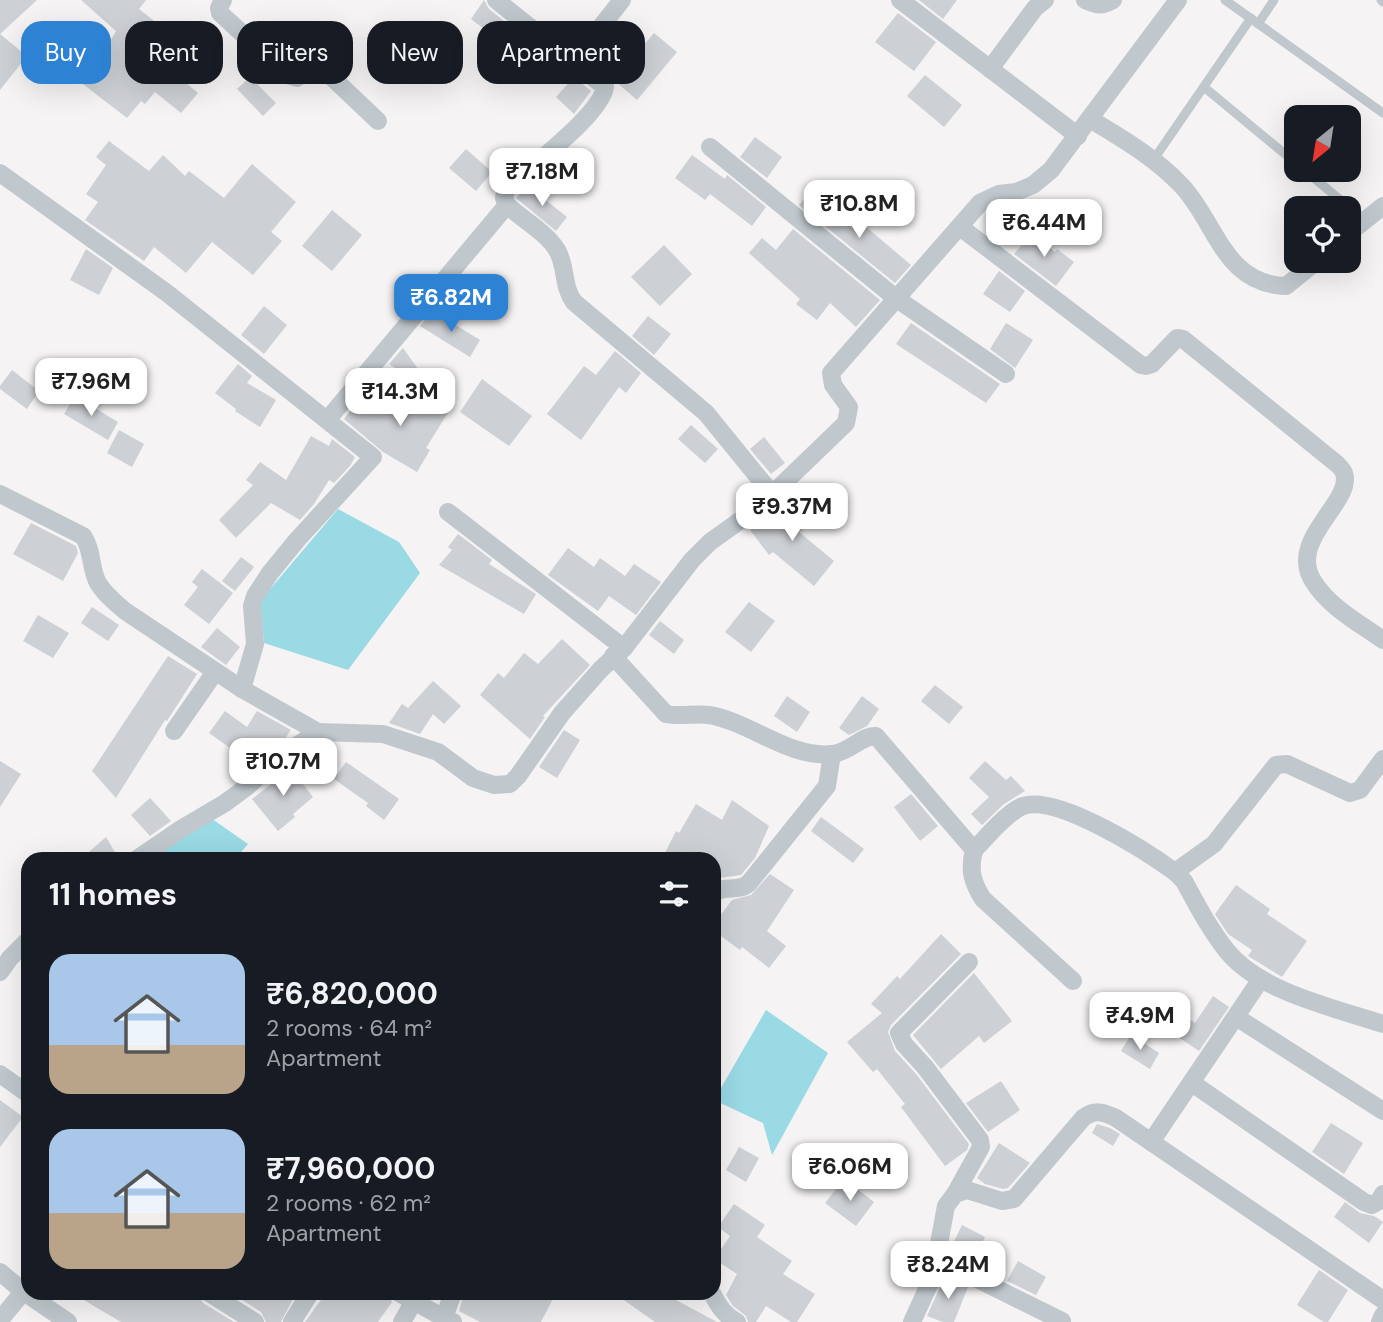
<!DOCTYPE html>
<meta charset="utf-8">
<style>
body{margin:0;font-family:"DM Sans",sans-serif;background:#20242c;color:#f1f3f6;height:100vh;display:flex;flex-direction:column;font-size:26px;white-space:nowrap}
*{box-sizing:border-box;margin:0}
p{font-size:23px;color:#9ea1a6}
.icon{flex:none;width:38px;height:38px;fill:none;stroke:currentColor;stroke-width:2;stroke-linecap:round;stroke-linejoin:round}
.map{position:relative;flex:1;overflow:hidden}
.details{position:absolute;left:21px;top:852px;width:700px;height:448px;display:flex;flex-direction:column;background:#171b24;border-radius:21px;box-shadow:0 7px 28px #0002}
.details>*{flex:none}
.top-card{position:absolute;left:21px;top:21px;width:700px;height:63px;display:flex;gap:14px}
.needle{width:46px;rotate:210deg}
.buttons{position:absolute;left:1284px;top:105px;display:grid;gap:14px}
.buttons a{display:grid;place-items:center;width:77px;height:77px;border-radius:14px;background:#171b24;box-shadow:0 7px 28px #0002;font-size:35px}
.price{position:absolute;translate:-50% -60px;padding:0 16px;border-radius:14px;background:#fff;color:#222;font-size:23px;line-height:46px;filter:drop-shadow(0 2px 4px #0008)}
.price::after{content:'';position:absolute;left:50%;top:42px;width:21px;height:16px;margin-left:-10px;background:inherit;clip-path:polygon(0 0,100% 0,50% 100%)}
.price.current{background:#2e82d4;color:#fff}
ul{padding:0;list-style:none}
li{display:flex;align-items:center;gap:21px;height:175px;padding:0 28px}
li span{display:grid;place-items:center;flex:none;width:196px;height:140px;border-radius:21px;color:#555}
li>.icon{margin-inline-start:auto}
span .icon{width:84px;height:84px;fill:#fffc;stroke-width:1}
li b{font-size:30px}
h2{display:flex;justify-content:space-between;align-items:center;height:84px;padding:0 28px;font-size:30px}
.tag{padding:0 24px;border-radius:21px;background:#171b24;box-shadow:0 7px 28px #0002;font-size:24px;line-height:63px}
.tag.current{background:#2e82d4;color:#fff}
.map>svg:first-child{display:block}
.water{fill:#99dae5}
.building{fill:#cdd0d4}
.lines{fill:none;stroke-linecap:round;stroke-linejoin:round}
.service{stroke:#c0c8cd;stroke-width:9}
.minor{stroke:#c0c8cd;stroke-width:18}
</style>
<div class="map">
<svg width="1383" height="1322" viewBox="0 0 1383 1322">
<rect width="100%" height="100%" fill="#f5f3f3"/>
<!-- water -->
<g class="water">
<path d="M338 509 399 542 420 573 348 670 264 643 260 601Z"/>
<path d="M205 814 248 844 235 859H155Z"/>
<path d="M766 1010 828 1053 772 1155 763 1123 714 1100Z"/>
</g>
<!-- building -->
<g class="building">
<path d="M0 0H37L0 34 27 56 0 90Z"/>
<path d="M81 0H146L139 9 176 38 159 60 198 93 181 113 155 92 145 104 141 101 127 118 79 81 108 45 116 31Z"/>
<path d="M484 0 489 9 538 48 527 62 471 19Z"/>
<path d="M919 0H957L943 19Z"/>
<path d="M898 13 936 42 914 71 875 42Z"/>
<path d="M654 33 677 52 637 100 614 80Z"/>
<path d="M925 75 962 105 944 127 907 96Z"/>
<path d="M250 77 276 103 263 116 237 89Z"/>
<path d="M574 77 591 91 574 114 556 97Z"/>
<path d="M755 137 782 157 767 178 740 157Z"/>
<path d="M109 141 149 171 163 155 185 176 189 171 224 198 252 164 296 202 271 232 282 241 253 275 212 242 186 273 154 247 144 261 85 220 98 202 86 194 106 165 96 157Z"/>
<path d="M466 149 492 172 476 191 449 168Z"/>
<path d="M692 155 725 179 727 175 766 207 752 226 710 194 705 200 675 178Z"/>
<path d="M528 186 567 217 556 231 516 198Z"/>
<path d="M809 193 860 232 865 226 911 265 895 283 799 205Z"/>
<path d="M332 210 362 235 332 271 302 246Z"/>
<path d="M793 229 880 300 856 327 830 303 817 320 796 304 800 299 749 253 762 238 776 250Z"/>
<path d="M1032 233 1055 252 1057 249 1074 262 1056 286 1014 254Z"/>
<path d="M664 245 692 274 660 306 631 277Z"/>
<path d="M86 249 113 268 99 295 70 280Z"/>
<path d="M999 271 1025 291 1010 312 983 294Z"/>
<path d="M264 306 287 325 264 354 241 335Z"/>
<path d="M433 311 480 340 470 357 420 326Z"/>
<path d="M648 316 671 334 654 355 632 336Z"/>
<path d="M911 323 1000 384 986 403 896 344Z"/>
<path d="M1006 323 1033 340 1015 368 990 349Z"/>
<path d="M403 348 435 393 434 394 389 364Z"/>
<path d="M615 351 641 373 626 393 619 387 581 440 547 414 584 366 596 375Z"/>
<path d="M238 364 252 376 247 383 276 400 260 427 235 411 236 409 215 393Z"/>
<path d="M12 370 39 391 27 409 0 389V386Z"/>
<path d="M482 379 532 416 509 446 460 412Z"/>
<path d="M419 391 449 411 426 448 430 450 417 472 383 452 344 419 361 397 401 419Z"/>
<path d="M75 396 118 422 108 440 64 414Z"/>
<path d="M691 425 718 449 705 463 678 439Z"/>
<path d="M119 430 144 444 132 467 107 453Z"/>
<path d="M311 436 329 446 332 439 355 457 350 466 334 483 329 480 314 504 300 520 271 503 236 538 219 520 253 485 246 480 260 462 286 480Z"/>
<path d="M764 437 785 463 771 474 750 449Z"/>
<path d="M788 501 807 526 799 532 834 561 814 586 773 552 769 555 750 530Z"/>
<path d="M31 523 76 546 78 553 63 581 13 554Z"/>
<path d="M458 534 492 560 489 564 536 594 524 614 439 565 452 550 448 547Z"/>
<path d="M568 548 594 567 600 558 625 576 634 564 661 582 636 615 609 596 598 611 548 575Z"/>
<path d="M241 557 254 567 235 591 222 581Z"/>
<path d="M202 569 233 593 209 624 184 605 198 587 192 582Z"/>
<path d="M749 602 775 621 751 652 725 632Z"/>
<path d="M92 607 119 625 108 641 81 623Z"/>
<path d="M38 615 69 633 53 658 23 641Z"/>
<path d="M660 621 684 640 674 654 649 635Z"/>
<path d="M217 628 240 647 226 665 201 647Z"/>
<path d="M562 639 590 665 543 716 545 717 530 739 480 695 498 673 504 678 524 653 538 664Z"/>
<path d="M168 656 197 674 167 721 165 720 116 798 92 771Z"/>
<path d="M433 681 461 706 444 724 433 714 420 734 389 723 402 704 408 708Z"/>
<path d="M935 685 963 707 949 724 921 701Z"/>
<path d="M787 696 810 712 797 732 774 716Z"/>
<path d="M862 696 879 709 867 726 849 735 839 728Z"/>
<path d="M225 711 247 727 257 711 291 730 284 740 254 765 209 733Z"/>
<path d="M564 730 580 740 557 778 539 767Z"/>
<path d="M0 761 21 774 0 807Z"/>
<path d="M985 761 1006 780 1011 776 1025 791 1004 804 982 825 971 814 989 797 969 778Z"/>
<path d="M346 762 399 799 384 820 366 806 368 803 334 779Z"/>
<path d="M288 765 313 797 293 814 295 817 278 831 252 799 275 781 272 779Z"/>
<path d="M911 794 938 826 920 841 894 807Z"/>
<path d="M150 798 171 821 150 836 131 815Z"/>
<path d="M732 800 769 826 755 858 741 875 719 878 714 876V859H662L676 831 679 833 696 804 722 820Z"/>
<path d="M821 817 864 849 853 863 811 831Z"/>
<path d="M106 837 119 859H81Z"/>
<path d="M770 874 794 890 767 931 786 946 769 968 742 947 740 950 714 931V924L732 900 751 895Z"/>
<path d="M1236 885 1270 909 1267 914 1307 941 1282 977 1248 956 1252 950 1228 934 1215 914Z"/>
<path d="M941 934 961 954 891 1025 888 1032 895 1051 916 1074 969 1144 967 1150 945 1166 901 1107 905 1104 877 1069 873 1072 847 1042 882 1013 871 1004 897 976 900 979Z"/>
<path d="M974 973 1012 1021 984 1043 979 1036 941 1069 913 1035Z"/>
<path d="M1213 996 1229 1007 1199 1051 1172 1033 1184 1016 1195 1023Z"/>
<path d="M1131 1035 1159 1053 1150 1069 1121 1051Z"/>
<path d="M1001 1081 1020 1110 988 1132 966 1103Z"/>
<path d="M0 1100 23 1117 0 1147Z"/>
<path d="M1331 1123 1363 1143 1344 1174 1312 1152Z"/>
<path d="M1097 1124 1110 1128 1120 1134 1113 1146 1092 1133Z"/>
<path d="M999 1143 1030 1163 1008 1188 1003 1189 985 1184 977 1178Z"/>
<path d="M739 1147 759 1158 746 1182 726 1170Z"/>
<path d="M844 1179 874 1202 856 1226 825 1203Z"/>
<path d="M1345 1202 1360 1213 1374 1216 1383 1222 1369 1243 1334 1217Z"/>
<path d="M734 1204 765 1225 757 1237 792 1261 783 1274 815 1294 797 1322H791L766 1306 756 1322H748L746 1316 733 1306 726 1295 737 1274 714 1259 730 1236 718 1227Z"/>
<path d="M962 1225 985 1237 972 1264 949 1252Z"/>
<path d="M1018 1261 1046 1277 1036 1295 1007 1281Z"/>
<path d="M1319 1270 1348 1290 1328 1322H1324L1297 1305Z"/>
<path d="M945 1276 968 1287 954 1322H943L927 1316Z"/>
<path d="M72 1293H198L203 1303 234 1322H121Z"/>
<path d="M231 1293H296L281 1322H266L261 1312Z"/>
<path d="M326 1293H388L392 1302 378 1322H305Z"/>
<path d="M464 1293H556L541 1322H480L459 1311Z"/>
<path d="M614 1293H663L717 1322H655Z"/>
</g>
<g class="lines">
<!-- service -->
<g class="service">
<path d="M1225 0 1383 113"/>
<path d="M1381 0 1383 2"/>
<path d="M1258 24 1274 0"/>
<path d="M1204 87 1297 164"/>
<path d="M1154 159 1251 18"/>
<path d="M1304 170 1365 220"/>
</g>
<!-- minor -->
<g class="minor">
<path d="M223 0 219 8 220 13 287 75 297 78 311 66H320L378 121"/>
<path d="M496 0 605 87C601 115 528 168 506 190L504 198 507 205C523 220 546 232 557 250 567 267 562 286 574 302L706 413 772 494"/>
<path d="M900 0 1078 136"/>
<path d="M1085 0C1097 5 1101 7 1113 0"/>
<path d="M574 61 622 0"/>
<path d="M990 69 1035 8 1045 0"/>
<path d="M1090 119C1123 139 1156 158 1182 186 1217 224 1224 284 1286 286L1317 261"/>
<path d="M710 147 897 299 1006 374"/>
<path d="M0 173 167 293 373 457 297 540 270 573 255 596 252 606 255 644 242 689"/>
<path d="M960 227 1141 365 1146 366 1152 364 1177 338 1183 339 1337 464C1340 467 1343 470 1344 473 1354 502 1287 539 1313 581 1329 607 1359 623 1383 640"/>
<path d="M1349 233 1383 206"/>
<path d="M328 419 507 205"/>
<path d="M0 494 83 536C93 550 90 569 98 583 105 595 116 603 125 611L242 689 318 732"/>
<path d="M448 512 624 648"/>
<path d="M613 656 666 714C681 717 695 713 709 715 751 722 789 759 833 754 850 752 862 735 876 736L974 850C986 838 1007 812 1023 806 1057 794 1146 851 1175 872L1184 881C1197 905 1210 930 1227 951 1260 992 1335 1008 1383 1024"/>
<path d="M174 731 215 672"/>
<path d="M974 850C969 870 972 882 983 899L1073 981"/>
<path d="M137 859 181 829 225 803 248 786 280 756 318 732 383 734 438 752 473 778 494 785 510 784 518 776 562 713 601 669 624 648 692 560 710 542 759 507 846 423 849 407 833 385 831 373 980 203 999 194 1016 192 1033 185 1051 170 1178 0"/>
<path d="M1175 872 1214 844 1276 765 1287 764 1350 793 1360 790 1383 759"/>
<path d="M714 893C726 884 738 893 749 883L827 786 832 754"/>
<path d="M0 972 10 958 28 940"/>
<path d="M1236 1017 1383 1111"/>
<path d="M0 1074 28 1094"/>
<path d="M1192 1083 1364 1202 1372 1205 1379 1201 1383 1194"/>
<path d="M1151 1142 1261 979"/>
<path d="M955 1194 981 1147 980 1140 925 1067 904 1044 899 1033 969 962"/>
<path d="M937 1259 1062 1321"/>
<path d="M0 1272 24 1292 68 1322"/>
<path d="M209 1293 255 1322"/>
<path d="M399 1293 444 1318"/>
<path d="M712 1293C718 1306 725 1316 737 1322"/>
<path d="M0 1320 28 1286"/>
<path d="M292 1322 310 1293"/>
<path d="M402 1322 414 1301"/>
<path d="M453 1322 444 1318 453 1293"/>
<path d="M912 1322 933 1276 946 1206 955 1194 967 1190 1002 1201 1014 1199 1083 1118C1095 1109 1103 1112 1116 1118L1383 1300"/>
<path d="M1380 1322 1383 1315"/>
</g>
</g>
</svg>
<div class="buttons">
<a><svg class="needle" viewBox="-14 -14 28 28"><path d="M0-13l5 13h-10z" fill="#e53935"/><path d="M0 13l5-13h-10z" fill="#9ea1a6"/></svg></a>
<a><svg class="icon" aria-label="locate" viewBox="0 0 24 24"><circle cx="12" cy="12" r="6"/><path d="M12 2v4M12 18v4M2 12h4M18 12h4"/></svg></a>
</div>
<b class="price" style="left:542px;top:208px">₹7.18M</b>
<b class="price" style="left:859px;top:240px">₹10.8M</b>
<b class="price" style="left:1044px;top:259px">₹6.44M</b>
<b class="price current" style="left:451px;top:334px">₹6.82M</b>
<b class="price" style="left:91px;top:418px">₹7.96M</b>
<b class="price" style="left:400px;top:428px">₹14.3M</b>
<b class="price" style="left:792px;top:543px">₹9.37M</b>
<b class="price" style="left:283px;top:798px">₹10.7M</b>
<b class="price" style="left:1140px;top:1052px">₹4.9M</b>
<b class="price" style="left:850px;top:1203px">₹6.06M</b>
<b class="price" style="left:948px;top:1301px">₹8.24M</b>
<div class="top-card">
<a class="tag current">Buy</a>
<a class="tag">Rent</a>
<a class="tag">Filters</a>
<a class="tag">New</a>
<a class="tag">Apartment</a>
</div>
<section class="details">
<h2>11 homes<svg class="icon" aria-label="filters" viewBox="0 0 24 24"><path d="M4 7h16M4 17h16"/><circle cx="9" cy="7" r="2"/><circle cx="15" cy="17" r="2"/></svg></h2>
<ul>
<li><span style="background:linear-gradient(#a9c7e8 65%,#b9a48a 0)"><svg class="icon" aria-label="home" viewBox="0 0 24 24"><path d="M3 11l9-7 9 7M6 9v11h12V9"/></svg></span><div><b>₹6,820,000</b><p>2 rooms · 64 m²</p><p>Apartment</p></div></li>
<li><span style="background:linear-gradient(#a9c7e8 60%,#b9a48a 0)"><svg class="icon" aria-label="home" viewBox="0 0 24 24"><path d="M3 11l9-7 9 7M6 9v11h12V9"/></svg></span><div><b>₹7,960,000</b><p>2 rooms · 62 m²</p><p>Apartment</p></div></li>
</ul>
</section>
</div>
